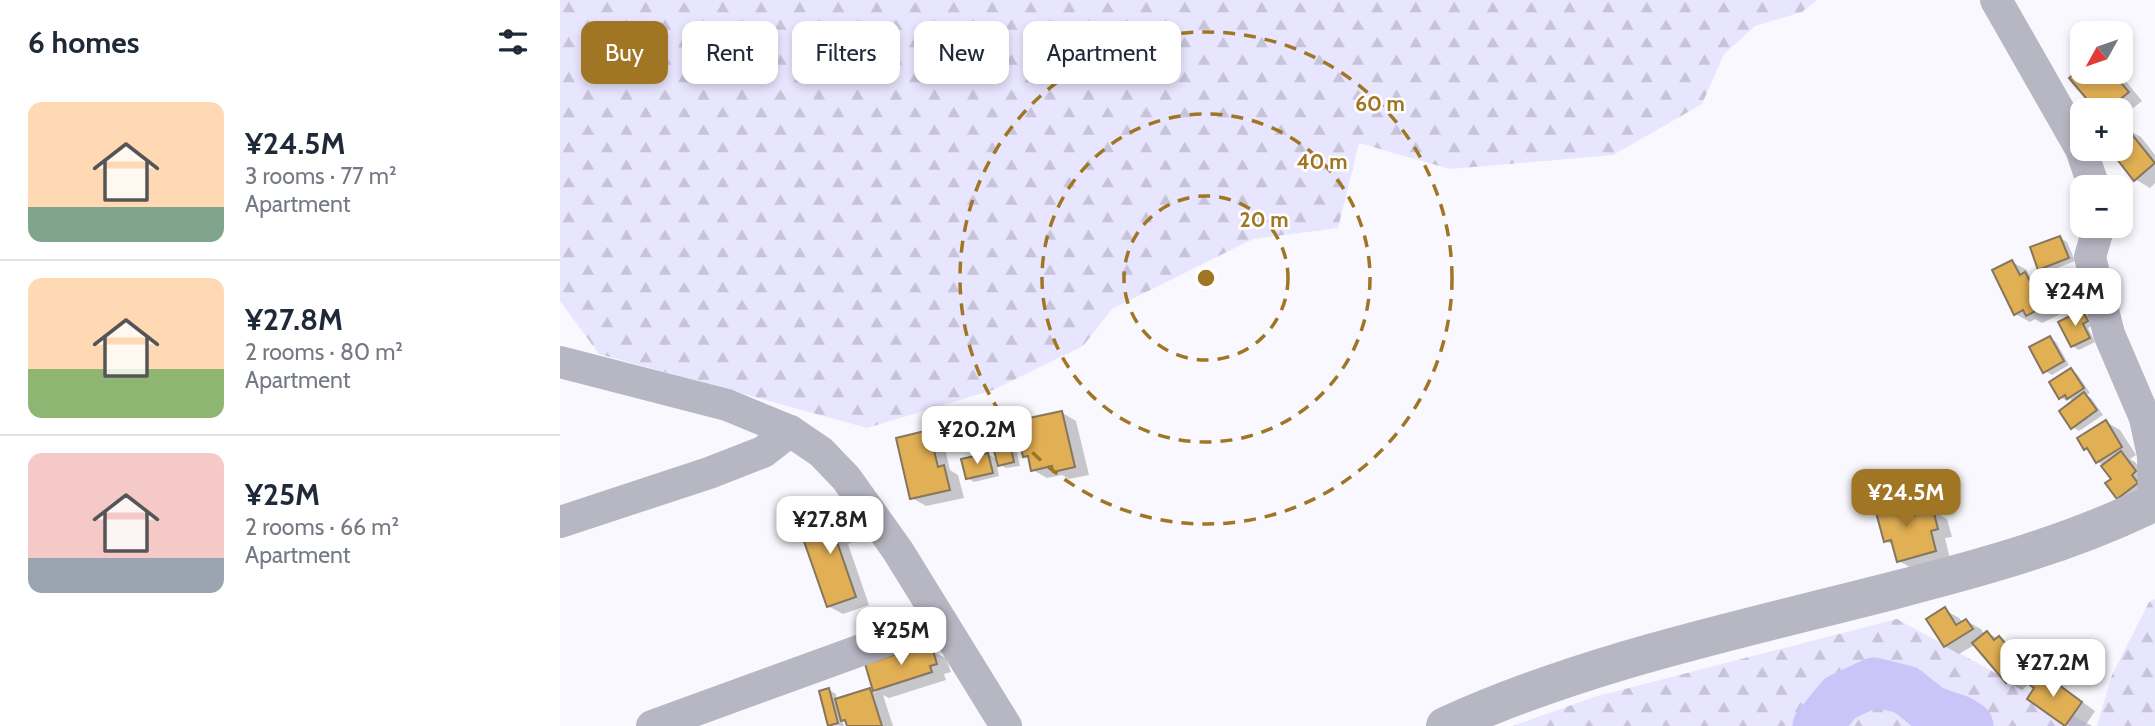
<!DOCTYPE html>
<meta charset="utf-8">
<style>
body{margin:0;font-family:Cabin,sans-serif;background:#f2f2f3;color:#1f2937;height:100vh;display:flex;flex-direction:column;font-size:26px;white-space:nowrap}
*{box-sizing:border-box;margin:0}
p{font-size:23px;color:#747a83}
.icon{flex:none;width:38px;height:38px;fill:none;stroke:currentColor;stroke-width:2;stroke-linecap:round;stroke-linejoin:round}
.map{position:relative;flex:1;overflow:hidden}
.side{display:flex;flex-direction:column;background:#fff;width:560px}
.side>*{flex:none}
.top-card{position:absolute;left:21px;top:21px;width:665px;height:63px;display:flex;gap:14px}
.needle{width:46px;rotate:230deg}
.fabs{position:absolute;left:1510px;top:21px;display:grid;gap:14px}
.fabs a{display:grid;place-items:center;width:63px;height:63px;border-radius:14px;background:#fff;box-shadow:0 4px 10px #0003;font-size:35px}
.price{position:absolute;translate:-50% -60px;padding:0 16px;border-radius:14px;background:#fff;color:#222;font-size:23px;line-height:46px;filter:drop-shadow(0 2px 4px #0008)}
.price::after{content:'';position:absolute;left:50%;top:42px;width:21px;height:16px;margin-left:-10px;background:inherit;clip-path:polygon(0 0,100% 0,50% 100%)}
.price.current{background:#a07625;color:#fff}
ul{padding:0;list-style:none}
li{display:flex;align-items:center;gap:21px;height:175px;padding:0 28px}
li+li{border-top:2px solid #e0e1e3}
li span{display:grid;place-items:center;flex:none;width:196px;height:140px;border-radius:14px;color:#555}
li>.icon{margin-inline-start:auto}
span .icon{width:84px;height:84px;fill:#fffc;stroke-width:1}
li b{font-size:30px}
h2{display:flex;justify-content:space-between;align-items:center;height:84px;padding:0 28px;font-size:30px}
.chip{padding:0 24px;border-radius:14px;background:#fff;box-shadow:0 4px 10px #0003;font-size:24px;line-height:63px}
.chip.current{background:#a07625;color:#fff}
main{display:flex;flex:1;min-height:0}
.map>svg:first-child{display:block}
.forest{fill:url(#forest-firs)}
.shadow{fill:#0003}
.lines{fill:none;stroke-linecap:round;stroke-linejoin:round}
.river{stroke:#cbc4f9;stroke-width:49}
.building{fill:#e1af54;stroke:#85765d;stroke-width:2}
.minor{stroke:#b7b6c3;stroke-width:32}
.tertiary{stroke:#b7b6c3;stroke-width:38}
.ring{fill:none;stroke:#a07625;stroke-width:3.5;stroke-dasharray:12 9}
.centre{fill:#a07625;stroke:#fff;stroke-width:3.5}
.ring-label{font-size:21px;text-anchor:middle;font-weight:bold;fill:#a07625;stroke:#fff;stroke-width:5;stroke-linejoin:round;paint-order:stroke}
</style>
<main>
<section class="side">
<h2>6 homes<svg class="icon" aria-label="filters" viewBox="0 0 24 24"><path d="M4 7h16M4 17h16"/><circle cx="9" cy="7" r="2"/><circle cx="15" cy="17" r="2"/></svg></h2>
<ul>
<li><span style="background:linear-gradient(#ffd9b3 75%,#7fa58c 0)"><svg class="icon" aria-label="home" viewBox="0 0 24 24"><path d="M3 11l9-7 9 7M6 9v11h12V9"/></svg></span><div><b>¥24.5M</b><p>3 rooms · 77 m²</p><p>Apartment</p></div></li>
<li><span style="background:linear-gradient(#ffd9b3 65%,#8fb573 0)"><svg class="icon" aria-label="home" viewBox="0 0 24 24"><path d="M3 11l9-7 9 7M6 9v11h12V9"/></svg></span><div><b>¥27.8M</b><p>2 rooms · 80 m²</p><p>Apartment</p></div></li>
<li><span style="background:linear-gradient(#f6c9c9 75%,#9aa5b1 0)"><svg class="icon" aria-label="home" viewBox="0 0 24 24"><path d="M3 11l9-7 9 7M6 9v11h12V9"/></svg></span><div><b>¥25M</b><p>2 rooms · 66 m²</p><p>Apartment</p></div></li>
</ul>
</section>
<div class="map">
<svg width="1595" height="726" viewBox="0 0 1595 726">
<defs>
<pattern id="forest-firs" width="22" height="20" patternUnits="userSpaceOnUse" patternTransform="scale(1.75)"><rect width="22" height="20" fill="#e8e5fe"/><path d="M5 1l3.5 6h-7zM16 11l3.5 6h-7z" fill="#c7c4da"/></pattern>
</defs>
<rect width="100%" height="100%" fill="#f8f8fe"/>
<!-- forest -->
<g class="forest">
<path d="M0 0H1257L1242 12 1195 26 1164 54 1142 104 1053 155 890 169 799 143 778 228 693 239 552 309 523 346 433 390 307 428 39 354 0 301Z"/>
<path d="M1595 599V726H1537L1552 675 1589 602Z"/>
<path d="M1337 619 1532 726H953L1034 697Z"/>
</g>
<!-- shadow -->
<g class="shadow">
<path d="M1522 69V72H1556L1560 74 1582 101 1561 118V110H1538L1512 78Z"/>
<path d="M1566 129 1581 137 1595 155V183L1590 188 1575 179 1551 149H1561V133Z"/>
<path d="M1500 238 1507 242 1515 261 1487 272 1480 268Z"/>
<path d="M1452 262 1467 270 1470 277 1495 291 1505 312 1482 323 1475 319 1470 322 1455 314Z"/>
<path d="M1522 312 1529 316 1534 325 1528 328 1535 342 1519 350 1512 346Z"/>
<path d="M1490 338 1496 342 1509 365 1492 375 1485 371Z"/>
<path d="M1511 370 1517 374 1530 393 1526 395 1531 398 1543 415 1519 431 1513 427 1515 402 1510 399 1507 401 1500 397Z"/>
<path d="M501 412 516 421 529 475 509 479 502 475 487 478 473 470 470 459 465 456Z"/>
<path d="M1546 422 1560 430 1576 455 1570 459 1575 462 1589 480 1572 506 1558 498 1553 479 1545 466 1538 462 1532 453 1525 449Z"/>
<path d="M369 432 383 440 390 470 398 475 404 498 366 506 352 498Z"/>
<path d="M449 445 456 449 460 466 446 468 436 462 439 476 414 482 407 478 428 454 439 461Z"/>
<path d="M1343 499 1358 507 1360 514 1373 511 1387 519 1392 537 1385 538 1390 559 1353 569 1339 561 1335 546 1326 541Z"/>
<path d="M288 512 302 521 313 535 288 544 309 605 283 614 268 606 242 528Z"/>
<path d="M1385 610 1399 618 1403 623 1406 621 1421 629 1424 635 1427 633 1454 646 1479 676 1481 674 1495 682 1535 711 1525 726H1509L1469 698 1476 687 1470 683 1462 690 1447 682 1416 644 1399 654 1385 646Z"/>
<path d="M363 647 386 658 391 672 384 674 386 680 329 698 323 695 333 726H289L288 723 282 720 284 726 269 725V690L276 694 277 700 310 690 316 693 307 665Z"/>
</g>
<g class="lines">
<!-- river -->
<path class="river" d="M1257 726 1280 698 1314 682 1346 690 1371 710 1400 720 1409 726"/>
</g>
<!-- building -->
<g class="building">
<path d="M1522 67V72H1552L1569 92 1547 110H1536L1509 78Z"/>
<path d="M1566 127 1595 163 1574 181 1549 149H1561V131Z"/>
<path d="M1500 236 1509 258 1478 270 1470 247Z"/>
<path d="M1452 260 1460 275 1465 272 1472 285 1480 281 1491 303 1466 316 1463 310 1454 315 1432 270Z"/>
<path d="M1522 310 1528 321 1523 324 1530 338 1511 347 1498 322Z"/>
<path d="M1490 336 1504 361 1483 373 1469 347Z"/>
<path d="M1511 368 1524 388 1507 399 1505 395 1499 399 1489 382Z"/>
<path d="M1524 392 1537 410 1511 429 1499 411Z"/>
<path d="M502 411 515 467 493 472 492 466 471 471 468 456 463 457 455 421Z"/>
<path d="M1546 420 1562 447 1536 463 1527 448 1524 450 1517 438Z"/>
<path d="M369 430 378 467 384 465 390 490 350 499 336 438Z"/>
<path d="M450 443 454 462 438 466 433 447Z"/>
<path d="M1561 451 1576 471 1572 475 1578 483 1557 499 1545 483 1551 479 1541 466Z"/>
<path d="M428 453 433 473 406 479 401 459Z"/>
<path d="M1344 497 1349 516 1373 509 1378 529 1371 531 1376 551 1337 562 1331 540 1324 542 1314 505Z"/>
<path d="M288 510 290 517 295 515 299 527 275 536 296 597 267 607 239 527Z"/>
<path d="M1385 607 1396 625 1406 619 1413 629 1384 647 1366 619Z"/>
<path d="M1427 631 1434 640 1439 636 1466 667 1446 683 1412 643Z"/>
<path d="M364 645 365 650 372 647 377 664 370 666 372 672 313 691 305 664Z"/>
<path d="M1480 671 1522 702 1505 726 1467 699 1474 688 1470 685Z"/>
<path d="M269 688 278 723 268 726 259 691Z"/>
<path d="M310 688 322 726H287L285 720 281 721 275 699Z"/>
</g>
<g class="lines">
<!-- minor -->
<g class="minor">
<path d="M1436 0 1521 149 1534 187"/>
<path d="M1539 226 1530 257 1549 334 1585 418 1593 456 1594 503"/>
<path d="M0 362 167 405 230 431 261 452 286 478 338 551 446 726"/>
<path d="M0 522 149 473 203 452 230 431"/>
<path d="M92 726 381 621"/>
</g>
<!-- tertiary -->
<path class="tertiary" d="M885 726C1027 661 1184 629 1335 590 1424 567 1512 543 1595 502"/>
</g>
<!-- distance rings -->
<g class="ring">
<circle cx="646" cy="278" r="82"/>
<circle cx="646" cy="278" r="164"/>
<circle cx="646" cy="278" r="246"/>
</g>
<circle cx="646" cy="278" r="10" class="centre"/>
<g class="ring-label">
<text x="820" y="111">60 m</text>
<text x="762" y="169">40 m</text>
<text x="704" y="227">20 m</text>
</g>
</svg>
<div class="fabs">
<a><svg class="needle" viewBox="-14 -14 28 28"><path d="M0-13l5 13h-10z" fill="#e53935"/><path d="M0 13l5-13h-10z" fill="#747a83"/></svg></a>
<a>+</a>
<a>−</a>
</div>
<b class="price" style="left:1515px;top:328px">¥24M</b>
<b class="price" style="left:417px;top:466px">¥20.2M</b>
<b class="price current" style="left:1346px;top:529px">¥24.5M</b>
<b class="price" style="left:270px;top:556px">¥27.8M</b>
<b class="price" style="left:341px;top:667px">¥25M</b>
<b class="price" style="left:1493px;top:699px">¥27.2M</b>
<div class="top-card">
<a class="chip current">Buy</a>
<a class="chip">Rent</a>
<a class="chip">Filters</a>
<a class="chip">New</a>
<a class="chip">Apartment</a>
</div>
</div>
</main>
